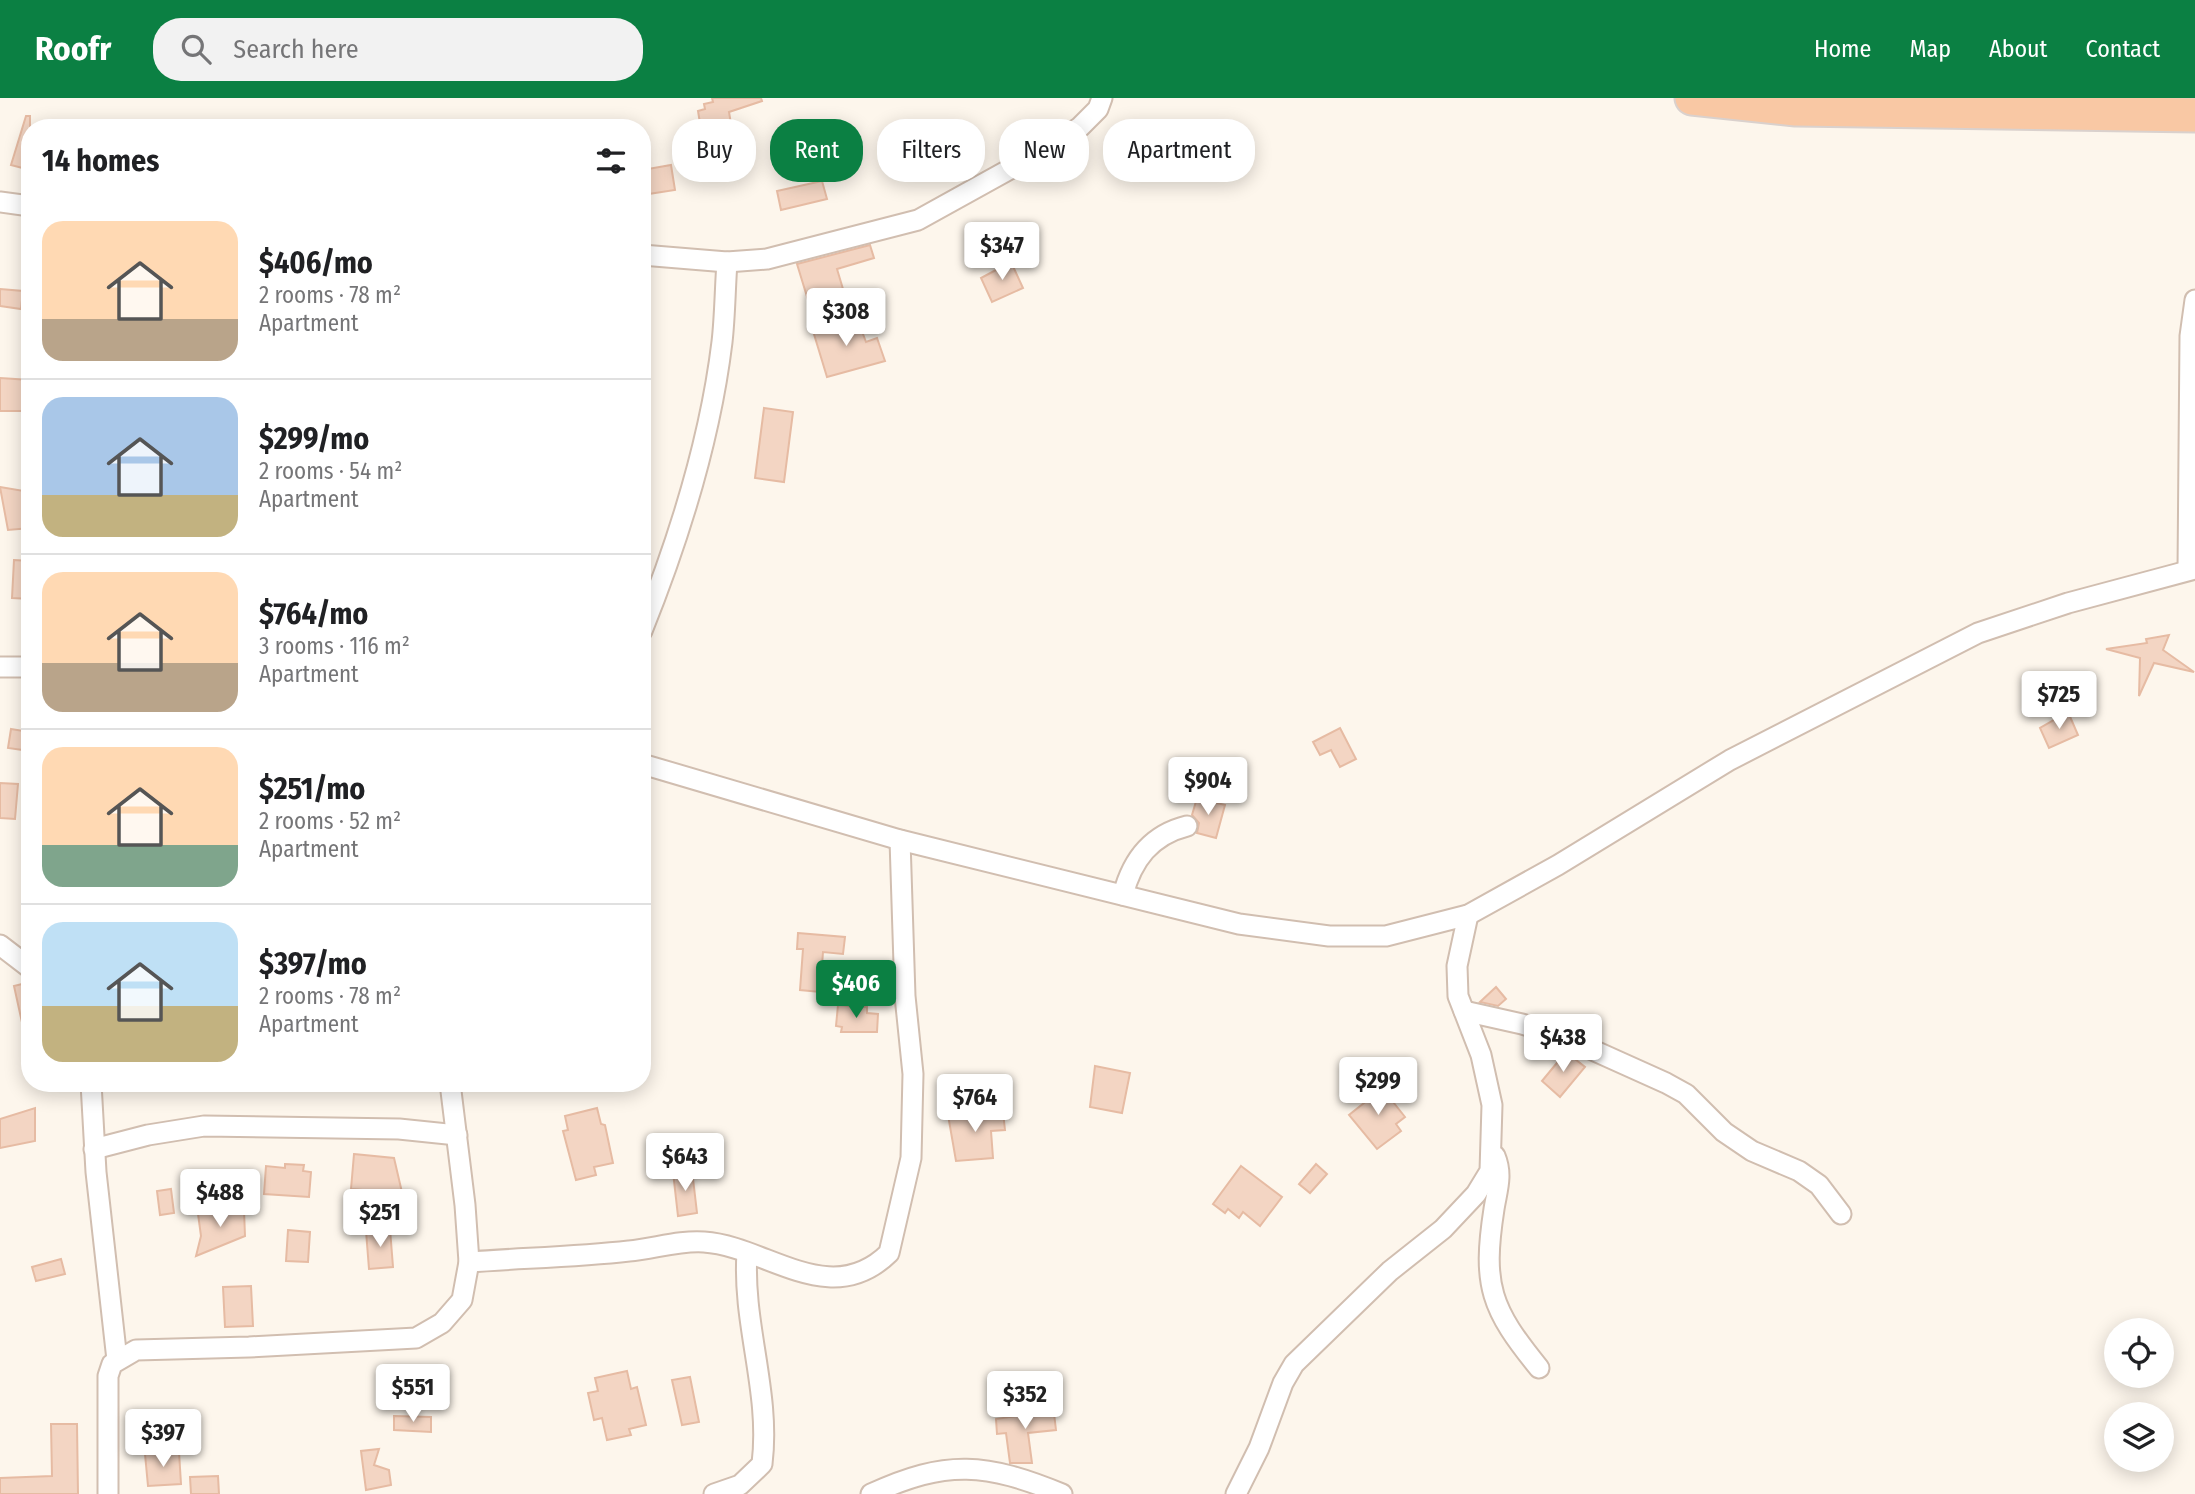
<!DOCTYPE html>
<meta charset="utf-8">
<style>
body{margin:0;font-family:"Fira Sans Condensed",sans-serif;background:#f2f2f2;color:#202124;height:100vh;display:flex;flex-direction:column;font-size:26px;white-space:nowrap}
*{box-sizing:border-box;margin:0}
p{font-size:23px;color:#757577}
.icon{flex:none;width:38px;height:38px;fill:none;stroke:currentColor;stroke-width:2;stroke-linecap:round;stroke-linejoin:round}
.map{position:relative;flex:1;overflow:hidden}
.details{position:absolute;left:21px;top:21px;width:630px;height:973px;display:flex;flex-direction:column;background:#fff;border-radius:28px;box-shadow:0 4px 18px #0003}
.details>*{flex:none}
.top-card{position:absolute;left:672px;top:21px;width:665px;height:63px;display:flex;gap:14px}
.fabs{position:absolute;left:2104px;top:1220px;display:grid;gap:14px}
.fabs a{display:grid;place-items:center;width:70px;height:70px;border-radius:50%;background:#fff;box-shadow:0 4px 18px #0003;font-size:35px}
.price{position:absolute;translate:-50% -60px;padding:0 16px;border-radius:7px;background:#fff;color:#222;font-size:23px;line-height:46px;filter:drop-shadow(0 2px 4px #0008)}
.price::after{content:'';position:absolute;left:50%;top:42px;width:21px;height:16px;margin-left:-10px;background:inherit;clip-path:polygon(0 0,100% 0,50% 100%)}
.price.selected{background:#0b8043;color:#fff}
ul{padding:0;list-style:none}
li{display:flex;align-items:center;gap:21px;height:175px;padding:0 21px}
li+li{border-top:2px solid #e0e0e0}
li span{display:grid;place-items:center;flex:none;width:196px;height:140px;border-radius:21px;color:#555}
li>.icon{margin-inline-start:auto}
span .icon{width:84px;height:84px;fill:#fffc;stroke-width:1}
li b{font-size:30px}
h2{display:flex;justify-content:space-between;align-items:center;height:84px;padding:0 21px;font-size:30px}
.pill{padding:0 24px;border-radius:28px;background:#fff;box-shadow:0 4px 18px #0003;font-size:24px;line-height:63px}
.pill.selected{background:#0b8043;color:#fff}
header{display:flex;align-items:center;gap:42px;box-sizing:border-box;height:98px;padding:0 35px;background:#0b8043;color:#fff}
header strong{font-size:33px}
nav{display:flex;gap:38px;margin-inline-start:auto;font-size:24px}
.search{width:490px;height:63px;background:#f2f2f2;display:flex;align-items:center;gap:18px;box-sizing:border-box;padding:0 24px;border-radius:28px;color:#757577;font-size:26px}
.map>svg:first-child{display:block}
.building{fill:#f3d5c3;stroke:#e6bba3;stroke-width:2}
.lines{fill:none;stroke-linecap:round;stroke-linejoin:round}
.minor-casing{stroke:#d1beb0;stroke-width:23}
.trunk-casing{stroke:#dad1cd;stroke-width:37}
.minor{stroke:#fff;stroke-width:19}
.trunk{stroke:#f9c8a4;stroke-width:33}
</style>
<header>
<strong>Roofr</strong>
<div class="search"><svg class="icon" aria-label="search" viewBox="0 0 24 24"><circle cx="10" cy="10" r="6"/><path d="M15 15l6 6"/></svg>Search here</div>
<nav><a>Home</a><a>Map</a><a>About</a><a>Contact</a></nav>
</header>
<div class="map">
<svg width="2195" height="1396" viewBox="0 0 2195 1396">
<rect width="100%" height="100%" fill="#fdf6ec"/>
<!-- building -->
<g class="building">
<path d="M712 0H761L762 3 729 14 731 26 701 31 698 13 705 11 704 6 713 4Z"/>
<path d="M26 18H30V72L11 67Z"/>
<path d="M671 67 675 92 642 97V72Z"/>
<path d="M822 83 827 101 781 112 777 93Z"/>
<path d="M870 147 874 160 837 171 843 191 808 202 797 166Z"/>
<path d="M1011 164 1023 190 992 204 981 180Z"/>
<path d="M0 191 23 193 21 211 0 208Z"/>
<path d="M857 220 866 244 877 240 885 263 827 279 813 233Z"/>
<path d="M0 280 30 282V313H0Z"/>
<path d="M764 310 793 314 784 384 755 380Z"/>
<path d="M0 389 30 394V430L8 432Z"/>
<path d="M14 462 30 463V501L12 500Z"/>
<path d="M2169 537 2163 552 2194 574 2154 565 2139 598 2140 560 2106 551 2147 545 2146 541Z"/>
<path d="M2068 614 2078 637 2049 650 2040 630Z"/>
<path d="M1340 630 1356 661 1340 669 1331 652 1320 657 1313 644Z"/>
<path d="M11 631 30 634V653L8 650Z"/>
<path d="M0 685 18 686 15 721 0 720Z"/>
<path d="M1197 700 1225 707 1216 740 1197 735 1199 725 1192 717Z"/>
<path d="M798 835 845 839 843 856 823 854 820 894 800 892 803 851H797Z"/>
<path d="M30 884V928L23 929 14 888Z"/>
<path d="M1496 889 1506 901 1498 908 1480 904Z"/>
<path d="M838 907 867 909V915L878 916 877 934H841L842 929 836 928Z"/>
<path d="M1566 954 1585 969 1560 999 1542 983Z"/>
<path d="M1095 968 1130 975 1122 1015 1090 1009Z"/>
<path d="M1378 985 1405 1019 1396 1026 1401 1033 1377 1051 1349 1017 1369 1001 1365 996Z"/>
<path d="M35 1010V1043L0 1050V1021Z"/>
<path d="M597 1010 601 1026 605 1027 613 1065 594 1069 596 1077 576 1082 563 1033 568 1032 565 1018Z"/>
<path d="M1003 1014 1005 1032 991 1033 993 1060 956 1063 948 1017Z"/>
<path d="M354 1056 394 1060 404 1103 409 1104 406 1120 380 1116 384 1094 351 1091Z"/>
<path d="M285 1066 304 1067 303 1073 311 1074 309 1099 264 1096 266 1068 285 1070Z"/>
<path d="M1316 1066 1327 1076 1310 1095 1299 1086Z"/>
<path d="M1241 1068 1282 1099 1260 1128 1243 1114 1239 1120 1228 1111 1225 1115 1213 1106Z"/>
<path d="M692 1072 697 1115 678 1118 673 1074Z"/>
<path d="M171 1091 174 1115 160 1117 157 1093Z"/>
<path d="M244 1112 245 1138 196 1158 201 1138 198 1116Z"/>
<path d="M390 1131 393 1169 369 1171 366 1133Z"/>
<path d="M288 1132 310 1134 308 1164 286 1163Z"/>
<path d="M61 1161 65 1176 36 1183 32 1169Z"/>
<path d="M251 1188 253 1228 225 1229 223 1189Z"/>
<path d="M627 1273 631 1291 637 1289 646 1327 629 1331 631 1337 607 1342 602 1320 594 1322 588 1295 598 1293 595 1280Z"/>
<path d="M690 1279 699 1324 682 1327 672 1282Z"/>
<path d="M1053 1307 1056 1332 1028 1335 1032 1365H1010L1006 1335 997 1336 996 1321 1023 1317V1311Z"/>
<path d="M394 1318 431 1319V1334L394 1332Z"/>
<path d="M51 1326H77L78 1396H0V1380L52 1378Z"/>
<path d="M379 1351 374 1367 389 1372 391 1387 366 1392 361 1353Z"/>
<path d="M179 1354 181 1386 148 1388 145 1356Z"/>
<path d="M218 1378 219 1396H191L190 1379Z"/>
</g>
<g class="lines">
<defs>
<g id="minor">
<path d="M0 104 30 108"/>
<path d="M642 157 727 164 767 161 918 122 1048 50 1080 29 1098 11 1102 0"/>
<path d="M2188 472 2190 238 2195 202"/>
<path d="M642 533C679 441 710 343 722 244 725 218 725 191 727 164"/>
<path d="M0 569H30"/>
<path d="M642 666 900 742 1239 826 1329 838H1386L1468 817 1558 767 1730 662 1978 535 2068 505 2195 471"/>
<path d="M1123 797C1132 762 1151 737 1187 728"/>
<path d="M0 847 30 870"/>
<path d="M1464 913 1522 926 1566 940 1666 985 1686 996 1724 1034 1752 1053 1799 1073 1819 1087 1841 1116"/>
<path d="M91 985 96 1074 117 1262"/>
<path d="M94 1051 148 1037 204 1028 399 1031 457 1037"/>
<path d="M1495 1058C1503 1077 1497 1092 1494 1111 1482 1188 1491 1211 1539 1270"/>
<path d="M469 1164C522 1160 576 1159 629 1153 653 1151 680 1142 704 1144 766 1148 830 1213 889 1155L911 1060 913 976 905 898 900 742"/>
<path d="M108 1396V1278L112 1266 136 1252 249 1249 416 1240 442 1225 462 1202 469 1164 465 1107 450 985"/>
<path d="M714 1396 740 1387 762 1366C771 1294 742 1226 747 1155"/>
<path d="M871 1396C947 1361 986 1365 1062 1396"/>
<path d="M1236 1396 1259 1350 1283 1285 1294 1266 1390 1173 1443 1131 1476 1096 1490 1073 1492 1007 1481 957 1458 898 1457 868 1468 817"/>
</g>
<path id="trunk" d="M1692 0 1796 11 2195 17"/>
</defs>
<!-- minor casing -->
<use href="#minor" class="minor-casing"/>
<!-- trunk casing -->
<use href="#trunk" class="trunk-casing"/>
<!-- minor -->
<use href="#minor" class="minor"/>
<!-- trunk -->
<use href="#trunk" class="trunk"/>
</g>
</svg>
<div class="fabs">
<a><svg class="icon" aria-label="locate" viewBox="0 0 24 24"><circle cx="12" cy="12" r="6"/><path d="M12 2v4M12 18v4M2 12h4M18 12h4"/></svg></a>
<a><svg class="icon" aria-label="layers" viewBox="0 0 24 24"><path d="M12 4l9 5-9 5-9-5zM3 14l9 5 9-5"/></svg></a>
</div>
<b class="price" style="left:1002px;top:184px">$347</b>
<b class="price" style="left:846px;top:250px">$308</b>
<b class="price" style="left:2059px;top:633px">$725</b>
<b class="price" style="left:1208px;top:719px">$904</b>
<b class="price selected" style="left:856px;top:922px">$406</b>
<b class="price" style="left:1563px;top:976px">$438</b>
<b class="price" style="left:1378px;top:1019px">$299</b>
<b class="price" style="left:975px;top:1036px">$764</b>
<b class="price" style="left:685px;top:1095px">$643</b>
<b class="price" style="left:220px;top:1131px">$488</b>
<b class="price" style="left:380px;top:1151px">$251</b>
<b class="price" style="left:413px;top:1326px">$551</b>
<b class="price" style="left:1025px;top:1333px">$352</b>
<b class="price" style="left:163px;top:1371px">$397</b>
<div class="top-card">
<a class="pill">Buy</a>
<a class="pill selected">Rent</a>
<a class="pill">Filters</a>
<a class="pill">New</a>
<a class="pill">Apartment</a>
</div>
<section class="details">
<h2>14 homes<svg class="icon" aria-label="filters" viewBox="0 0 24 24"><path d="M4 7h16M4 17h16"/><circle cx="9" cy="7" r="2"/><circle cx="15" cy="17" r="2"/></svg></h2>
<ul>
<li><span style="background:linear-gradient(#ffd9b3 70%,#b9a48a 0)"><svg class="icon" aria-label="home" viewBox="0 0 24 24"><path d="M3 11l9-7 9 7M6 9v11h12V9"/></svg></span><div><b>$406/mo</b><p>2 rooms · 78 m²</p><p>Apartment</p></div></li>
<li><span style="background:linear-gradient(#a9c7e8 70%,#c2b280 0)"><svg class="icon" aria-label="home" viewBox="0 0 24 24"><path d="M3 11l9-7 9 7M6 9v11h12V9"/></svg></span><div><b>$299/mo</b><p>2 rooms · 54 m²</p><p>Apartment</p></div></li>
<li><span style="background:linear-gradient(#ffd9b3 65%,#b9a48a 0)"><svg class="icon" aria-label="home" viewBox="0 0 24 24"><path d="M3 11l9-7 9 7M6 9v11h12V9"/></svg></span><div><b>$764/mo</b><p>3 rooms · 116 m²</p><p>Apartment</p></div></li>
<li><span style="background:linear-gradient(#ffd9b3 70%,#7fa58c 0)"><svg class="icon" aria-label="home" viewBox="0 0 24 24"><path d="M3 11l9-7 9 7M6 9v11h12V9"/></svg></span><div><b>$251/mo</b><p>2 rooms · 52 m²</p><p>Apartment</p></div></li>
<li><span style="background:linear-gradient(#bfe0f5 60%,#c2b280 0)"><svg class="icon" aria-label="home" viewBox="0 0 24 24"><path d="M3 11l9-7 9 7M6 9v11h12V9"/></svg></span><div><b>$397/mo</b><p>2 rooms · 78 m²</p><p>Apartment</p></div></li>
</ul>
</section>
</div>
